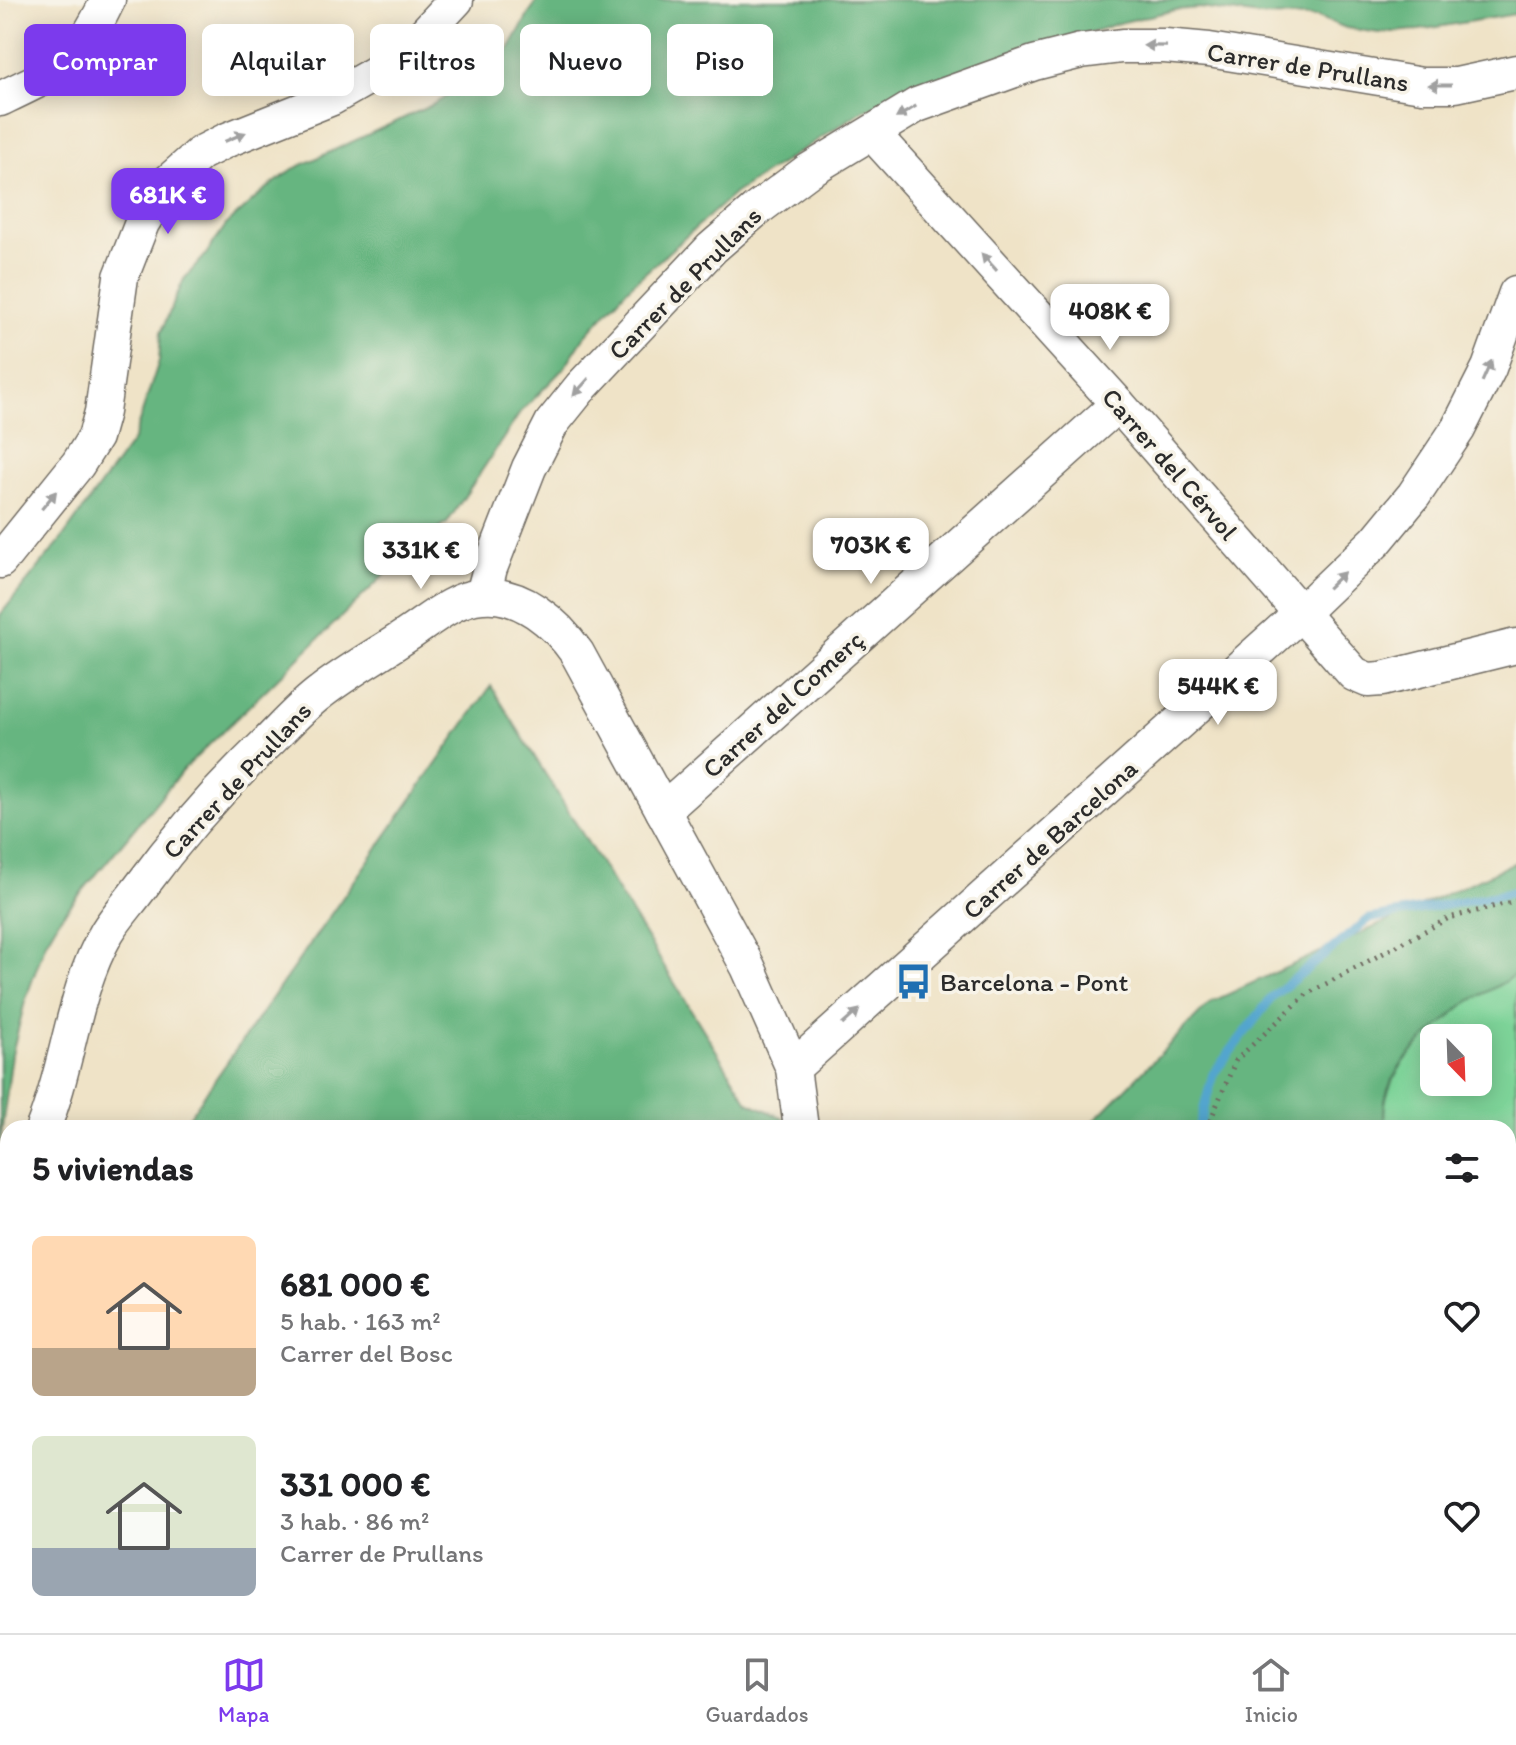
<!DOCTYPE html>
<html lang="es">
<meta charset="utf-8">
<style>
body{margin:0;font-family:Itim,sans-serif;background:#f6f6f6;color:#202124;height:100vh;display:flex;flex-direction:column;font-size:30px;white-space:nowrap}
*{box-sizing:border-box;margin:0}
p{font-size:26px;color:#757577}
.icon{flex:none;width:44px;height:44px;fill:none;stroke:currentColor;stroke-width:2;stroke-linecap:round;stroke-linejoin:round}
.map{position:relative;flex:1;overflow:hidden}
.side{position:absolute;left:0px;top:1120px;width:1516px;height:514px;display:flex;flex-direction:column;background:#fff;border-radius:24px 24px 0 0;box-shadow:0 4px 20px #0003}
.side>*{flex:none}
.hud{position:absolute;left:24px;top:24px;width:800px;height:72px;display:flex;gap:16px}
.needle{width:52px;rotate:157deg}
.tools{position:absolute;left:1420px;top:1024px;display:grid;gap:16px}
.tools a{display:grid;place-items:center;width:72px;height:72px;border-radius:12px;background:#fff;box-shadow:0 4px 20px #0003;font-size:40px}
.price{position:absolute;translate:-50% -68px;padding:0 18px;border-radius:16px;background:#fff;color:#222;font-size:26px;line-height:52px;filter:drop-shadow(0 2px 4px #0008)}
.price::after{content:'';position:absolute;left:50%;top:48px;width:24px;height:18px;margin-left:-12px;background:inherit;clip-path:polygon(0 0,100% 0,50% 100%)}
.price.current{background:#7c3aed;color:#fff}
ul{padding:0;list-style:none}
li{display:flex;align-items:center;gap:24px;height:200px;padding:0 32px}
li span{display:grid;place-items:center;flex:none;width:224px;height:160px;border-radius:12px;color:#555}
li>.icon{margin-inline-start:auto}
span .icon{width:96px;height:96px;fill:#fffc;stroke-width:1}
li b{font-size:34px}
h2{display:flex;justify-content:space-between;align-items:center;height:96px;padding:0 32px;font-size:34px}
.pill{padding:0 28px;border-radius:12px;background:#fff;box-shadow:0 4px 20px #0003;font-size:28px;line-height:72px}
.pill.current{background:#7c3aed;color:#fff}
.tab-bar{display:flex;justify-content:space-around;align-items:center;height:112px;border-top:2px solid #e0e0e0;background:#fff;font-size:22px;color:#757577}
.tab-bar a{display:grid;justify-items:center;gap:4px}
.tab-bar .current{color:#7c3aed}
.map>svg:first-child{display:block}
.green{fill:#7dd398;stroke:#547f62;stroke-width:2;fill-rule:evenodd}
.forest{fill:#66b580;stroke:#487056;stroke-width:2}
.lines{fill:none;stroke-linecap:round;stroke-linejoin:round}
.stream{stroke:#52a5ce;stroke-width:9}
.street-casing{stroke:#706b62;stroke-width:37}
.secondary-casing{stroke:#706b62;stroke-width:47}
.highway-casing{stroke:#706b62;stroke-width:47}
.path{stroke:#706b62;stroke-width:5;stroke-dasharray:2 6;stroke-linecap:butt}
.street{stroke:#fff;stroke-width:34}
.secondary{stroke:#fce5c4;stroke-width:44}
.highway{stroke:#f8bf6c;stroke-width:44}
.oneway{fill:#a0a0a0}
.labels{text-anchor:middle;stroke-width:7;stroke-linejoin:round;paint-order:stroke}
.street-label{font-size:26px;fill:#2b2b2b;stroke:#f7f3e8}
.poi-label{font-size:26px;fill:#2b2b2b;stroke:#f7f3e8;text-anchor:start}
</style>
<div class="map">
<svg width="1516" height="1633" viewBox="0 0 1516 1633">
<rect width="100%" height="100%" fill="#f7f3e8"/>
<filter id="ink" filterUnits="userSpaceOnUse"><feTurbulence type="fractalNoise" baseFrequency=".0125" numOctaves="2"/><feDisplacementMap in="SourceGraphic" scale="16" xChannelSelector="R" yChannelSelector="G"/><feConvolveMatrix kernelMatrix="1 2 1 2 8 2 1 2 1" color-interpolation-filters="sRGB"/></filter>
<filter id="wash" filterUnits="userSpaceOnUse"><feTurbulence type="fractalNoise" baseFrequency=".006" numOctaves="4" result="noise"/><feDisplacementMap in="SourceGraphic" scale="32" xChannelSelector="R" yChannelSelector="G"/><feGaussianBlur stdDeviation="1.8" result="paint"/><feColorMatrix in="noise" values="0 0 0 0 0 0 0 0 0 0 0 0 0 0 0 0 0 1.4 0 .05"/><feComposite in="paint" operator="in"/></filter>
<g filter="url(#wash)">
<rect width="100%" height="100%" fill="#efe3c7"/>
<!-- green -->
<path class="green" d="M1516 974V1625L1503 1633H595L600 1626H1508V1128H1386C1374 1081 1430 1026 1467 1003 1483 993 1500 986 1516 974ZM1434 1038H1478V1082H1434Z"/>
<!-- forest -->
<g class="forest">
<path d="M537 0H1516V14L1419 30 1379 33 1346 28 1318 17 1260 16 1200 8 1175 10 1119 23 864 110 735 193 628 288 584 337 564 368 520 413 447 523 407 553 183 770 60 918 46 942 25 1001 12 1054 0 1143V615L61 540 133 440 159 361 161 332 184 279 204 257 226 225 265 190 293 169 434 104 484 74 509 49Z"/>
<path d="M491 686 748 1102 805 1128H181Z"/>
<path d="M1516 862V974C1500 986 1483 993 1467 1003 1458 1008 1451 1017 1443 1023 1412 1049 1375 1084 1386 1128H1087L1211 1002Z"/>
<path d="M8 1374V1626H600L595 1633H0V1385Z"/>
</g>
<g class="lines">
<!-- stream -->
<g class="stream">
<path d="M1199 1128 1213 1074 1273 996 1369 919 1516 892"/>
<path d="M374 1626 381 1633"/>
</g>
</g>
</g>
<g filter="url(#ink)">
<g class="lines">
<defs>
<g id="street">
<path d="M0 99C63 69 77 64 108 0"/>
<path d="M872 133 1118 404 1354 674 1368 680 1382 679 1516 646"/>
<path d="M0 561 78 464 95 437 102 412 121 277 142 223 167 183 201 153 227 140 332 98 402 58 456 0"/>
<path d="M483 595 490 568 529 468 552 423 581 387 712 248 757 209 808 171 917 105 1034 63 1081 51 1122 46H1165L1209 50 1422 85H1456L1516 72"/>
<path d="M663 811 1118 404"/>
<path d="M793 1068 1301 613 1376 541 1414 495 1458 429 1489 368 1516 293"/>
<path d="M43 1128C69 1064 72 993 107 932 116 917 129 903 140 888 178 836 221 787 268 742 285 725 302 706 321 692 348 671 379 654 407 635 430 620 454 598 482 596 521 592 556 623 577 653L748 967 793 1068 801 1128"/>
<path d="M0 1220 8 1203"/>
<path d="M807 1633 814 1626"/>
</g>
<g id="secondary">
<path d="M1508 1597 1516 1592"/>
<path d="M1453 1633 1464 1626"/>
</g>
<g id="highway">
<path d="M1508 1335 1516 1326"/>
<path d="M1508 1450 1516 1444"/>
<path d="M1508 1508 1516 1503"/>
<path d="M1169 1633 1179 1626"/>
<path d="M1217 1633 1229 1626"/>
<path d="M1310 1633 1322 1626"/>
</g>
</defs>
<!-- street casing -->
<use href="#street" class="street-casing"/>
<!-- secondary casing -->
<use href="#secondary" class="secondary-casing"/>
<!-- highway casing -->
<use href="#highway" class="highway-casing"/>
<!-- path -->
<g class="path">
<path d="M1207 1128 1236 1060 1307 994 1449 918 1516 901"/>
<path d="M384 1626 388 1633"/>
</g>
<!-- street -->
<use href="#street" class="street"/>
<!-- secondary -->
<use href="#secondary" class="secondary"/>
<!-- highway -->
<use href="#highway" class="highway"/>
</g>
<!-- one-way arrows -->
<defs><path id="oneway-solid" d="M-6-.8H1V-3.2L6.5 0L1 3.2V.8H-6Z" transform="scale(2)"/></defs>
<g class="oneway">
<use href="#oneway-solid" transform="translate(1155 46) rotate(-179)"/>
<use href="#oneway-solid" transform="translate(1440 85) rotate(180)"/>
<use href="#oneway-solid" transform="translate(906 112) rotate(149)"/>
<use href="#oneway-solid" transform="translate(235 137) rotate(-23)"/>
<use href="#oneway-solid" transform="translate(989 262) rotate(-132)"/>
<use href="#oneway-solid" transform="translate(1487 371) rotate(-66)"/>
<use href="#oneway-solid" transform="translate(581 387) rotate(132)"/>
<use href="#oneway-solid" transform="translate(49 500) rotate(-51)"/>
<use href="#oneway-solid" transform="translate(1336 580) rotate(-44)"/>
<use href="#oneway-solid" transform="translate(851 1017) rotate(-42)"/>
</g>
</g>
<!-- icons -->
<defs>
<symbol id="bus-bare" viewBox="-9 -9 18 18"><path d="M-5-6H5V4H4V6H2V4H-2V6H-4V4H-5ZM-3.5-4V0h7V-4ZM-3.5 1.2v1.5H-2V1.2ZM2 1.2v1.5H3.5V1.2Z" fill="#1f6fb2" stroke="#f7f3e8" stroke-width="2.5" paint-order="stroke"/></symbol>
</defs>
<g fill-rule="evenodd">
<use href="#bus-bare" x="888" y="956" width="51" height="51"/>
</g>
<g class="labels">
<!-- street labels -->
<g class="street-label">
<text transform="translate(1308 67) rotate(9)" y="9">Carrer de Prullans</text>
<text transform="translate(685 283) rotate(-45)" y="9">Carrer de Prullans</text>
<text transform="translate(1170 464) rotate(49)" y="9">Carrer del Cérvol</text>
<text transform="translate(783 704) rotate(-42)" y="9">Carrer del Comerç</text>
<text transform="translate(237 780) rotate(-47)" y="9">Carrer de Prullans</text>
<text transform="translate(1050 839) rotate(-42)" y="9">Carrer de Barcelona</text>
</g>
<!-- poi labels -->
<g class="poi-label">
<text x="940" y="991">Barcelona - Pont</text>
</g>
</g>
</svg>
<div class="tools">
<a><svg class="needle" viewBox="-14 -14 28 28"><path d="M0-13l5 13h-10z" fill="#e53935"/><path d="M0 13l5-13h-10z" fill="#757577"/></svg></a>
</div>
<b class="price current" style="left:168px;top:236px">681K €</b>
<b class="price" style="left:1110px;top:352px">408K €</b>
<b class="price" style="left:871px;top:586px">703K €</b>
<b class="price" style="left:421px;top:591px">331K €</b>
<b class="price" style="left:1218px;top:727px">544K €</b>
<div class="hud">
<a class="pill current">Comprar</a>
<a class="pill">Alquilar</a>
<a class="pill">Filtros</a>
<a class="pill">Nuevo</a>
<a class="pill">Piso</a>
</div>
<section class="side">
<h2>5 viviendas<svg class="icon" aria-label="filters" viewBox="0 0 24 24"><path d="M4 7h16M4 17h16"/><circle cx="9" cy="7" r="2"/><circle cx="15" cy="17" r="2"/></svg></h2>
<ul>
<li><span style="background:linear-gradient(#ffd9b3 70%,#b9a48a 0)"><svg class="icon" aria-label="home" viewBox="0 0 24 24"><path d="M3 11l9-7 9 7M6 9v11h12V9"/></svg></span><div><b>681 000 €</b><p>5 hab. · 163 m²</p><p>Carrer del Bosc</p></div><svg class="icon" aria-label="heart" viewBox="0 0 24 24"><path d="M12 20l-8-8c-3-5 5-10 8-4 3-6 11-1 8 4z"/></svg></li>
<li><span style="background:linear-gradient(#dfe7d0 70%,#9aa5b1 0)"><svg class="icon" aria-label="home" viewBox="0 0 24 24"><path d="M3 11l9-7 9 7M6 9v11h12V9"/></svg></span><div><b>331 000 €</b><p>3 hab. · 86 m²</p><p>Carrer de Prullans</p></div><svg class="icon" aria-label="heart" viewBox="0 0 24 24"><path d="M12 20l-8-8c-3-5 5-10 8-4 3-6 11-1 8 4z"/></svg></li>
</ul>
</section>
</div>
<nav class="tab-bar">
<a class="current"><svg class="icon" aria-label="map" viewBox="0 0 24 24"><path d="M3 6l6-2 6 2 6-2v14l-6 2-6-2-6 2zM9 4v14M15 6v14"/></svg>Mapa</a>
<a><svg class="icon" aria-label="saved" viewBox="0 0 24 24"><path d="M7 4h10v16l-5-4-5 4z"/></svg>Guardados</a>
<a><svg class="icon" aria-label="home" viewBox="0 0 24 24"><path d="M3 11l9-7 9 7M6 9v11h12V9"/></svg>Inicio</a>
</nav>
